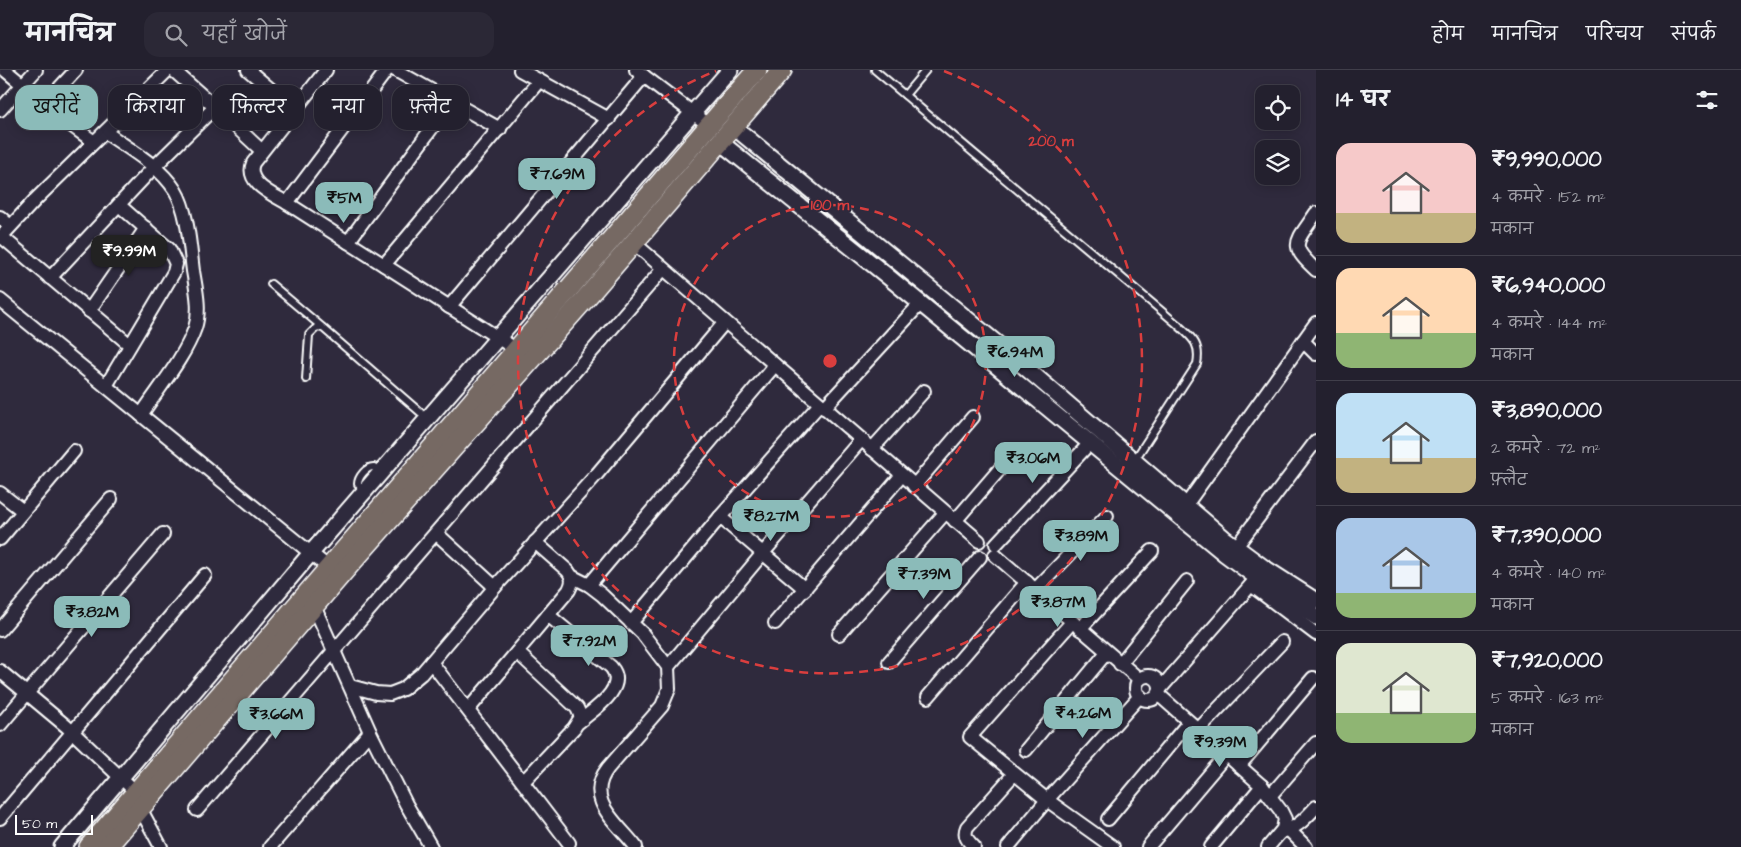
<!DOCTYPE html>
<html lang="hi">
<meta charset="utf-8">
<style>
body{margin:0;font-family:"Architects Daughter","Playpen Sans Deva",sans-serif;background:#2b2836;color:#f1f3f6;height:100vh;display:flex;flex-direction:column;font-size:19px;white-space:nowrap}
*{box-sizing:border-box;margin:0}
p{font-size:16px;color:#a3a3aa}
.icon{flex:none;width:28px;height:28px;fill:none;stroke:currentColor;stroke-width:2;stroke-linecap:round;stroke-linejoin:round}
.map{position:relative;flex:1;overflow:hidden}
.sheet{display:flex;flex-direction:column;background:#23202e;width:425px}
.sheet>*{flex:none}
.hud{position:absolute;left:15px;top:15px;width:475px;height:45px;display:flex;gap:10px}
.tools{position:absolute;left:1255px;top:15px;display:grid;gap:10px}
.tools a{display:grid;place-items:center;width:45px;height:45px;border-radius:10px;background:#23202e;box-shadow:0 2px 12px #0003,0 0 0 1px #403e4a;font-size:25px}
.scale{position:absolute;left:15px;bottom:12px;width:78px;box-sizing:border-box;padding-left:5px;border:2px solid #fff;border-top:0;font-size:14px;line-height:18px;white-space:nowrap;color:#fff;-webkit-text-stroke:4px #2f2a3d;paint-order:stroke}
.price{position:absolute;translate:-50% -42px;padding:0 11px;border-radius:10px;background:#8bbbb9;color:#111;font-size:16px;line-height:32px;filter:drop-shadow(0 1px 2px #0008)}
.price::after{content:'';position:absolute;left:50%;top:30px;width:15px;height:11px;margin-left:-8px;background:inherit;clip-path:polygon(0 0,100% 0,50% 100%)}
.price.on{background:#222;color:#fff}
ul{padding:0;list-style:none}
li{display:flex;align-items:center;gap:15px;height:125px;padding:0 20px}
li+li{border-top:1px solid #403e4a}
li span{display:grid;place-items:center;flex:none;width:140px;height:100px;border-radius:15px;color:#555}
li>.icon{margin-inline-start:auto}
span .icon{width:60px;height:60px;fill:#fffc;stroke-width:1}
li b{font-size:21px}
h2{display:flex;justify-content:space-between;align-items:center;height:60px;padding:0 20px;font-size:21px}
.tag{padding:0 18px;border-radius:15px;background:#23202e;box-shadow:0 2px 12px #0003,0 0 0 1px #403e4a;font-size:18px;line-height:45px}
.tag.on{background:#8bbbb9;color:#111}
header{display:flex;align-items:center;gap:30px;box-sizing:border-box;height:70px;padding:0 25px;background:#23202e;border-bottom:1px solid #403e4a}
header strong{font-size:24px}
nav{display:flex;gap:28px;margin-inline-start:auto;font-size:18px}
.search{width:350px;height:45px;background:#2b2836;display:flex;align-items:center;gap:12px;box-sizing:border-box;padding:0 18px;border-radius:15px;color:#a3a3aa;font-size:19px}
main{display:flex;flex:1;min-height:0}
.map>svg:first-child{display:block}
.lines{fill:none;stroke-linecap:round;stroke-linejoin:round}
.service-casing{stroke:#fff;stroke-width:10}
.minor-casing{stroke:#fff;stroke-width:16}
.tertiary-casing{stroke:#fff;stroke-width:19}
.primary-casing{stroke:#fff;stroke-width:22}
.service{stroke:#2f2a3d;stroke-width:6}
.minor{stroke:#2f2a3d;stroke-width:12}
.tertiary{stroke:#2f2a3d;stroke-width:15}
.primary{stroke:#766964;stroke-width:19}
.ring{fill:none;stroke:#da3e3e;stroke-width:2.5;stroke-dasharray:9 6}
.centre{fill:#da3e3e;stroke:#2f2a3d;stroke-width:2.5}
.ring-label{font-size:15px;text-anchor:middle;font-weight:bold;fill:#da3e3e;stroke:#2f2a3d;stroke-width:4;stroke-linejoin:round;paint-order:stroke}
</style>
<header>
<strong>मानचित्र</strong>
<div class="search"><svg class="icon" aria-label="search" viewBox="0 0 24 24"><circle cx="10" cy="10" r="6"/><path d="M15 15l6 6"/></svg>यहाँ खोजें</div>
<nav><a>होम</a><a>मानचित्र</a><a>परिचय</a><a>संपर्क</a></nav>
</header>
<main>
<div class="map">
<svg width="1316" height="777" viewBox="0 0 1316 777">
<rect width="100%" height="100%" fill="#2f2a3d"/>
<filter id="ink" filterUnits="userSpaceOnUse"><feTurbulence type="fractalNoise" baseFrequency=".02" numOctaves="2"/><feDisplacementMap in="SourceGraphic" scale="10" xChannelSelector="R" yChannelSelector="G"/><feConvolveMatrix kernelMatrix="1 2 1 2 8 2 1 2 1" color-interpolation-filters="sRGB"/></filter>
<g filter="url(#ink)">
<g class="lines">
<defs>
<g id="service">
<path d="M875 0 1177 254C1192 268 1201 273 1197 294L1134 391"/>
<path d="M905 25 926 0"/>
<path d="M271 214 322 257"/>
<path d="M306 309 309 265 317 257 323 258 428 349"/>
<path d="M364 421 358 414C358 407 367 396 374 397L381 403"/>
</g>
<g id="minor">
<path d="M5 0 23 15"/>
<path d="M76 0 52 26C51 30 50 34 52 38 58 48 84 64 94 72"/>
<path d="M173 0 215 37 262 81"/>
<path d="M248 0 295 40"/>
<path d="M326 0 253 93C245 113 272 124 287 133L517 280"/>
<path d="M395 0 500 59"/>
<path d="M520 0 609 49"/>
<path d="M636 0 710 56"/>
<path d="M0 40 36 0"/>
<path d="M105 62C129 79 159 95 175 120 188 141 190 177 193 201 196 219 201 240 195 258 185 287 158 319 141 345"/>
<path d="M287 133 387 0"/>
<path d="M1316 143C1297 172 1287 174 1316 200"/>
<path d="M0 147 10 156"/>
<path d="M2 167 130 275"/>
<path d="M0 168 36 129 168 0"/>
<path d="M348 172 451 32"/>
<path d="M634 173 979 471"/>
<path d="M384 195 539 11"/>
<path d="M50 208 154 97 215 37"/>
<path d="M0 230 329 498"/>
<path d="M449 237 644 6"/>
<path d="M89 241 146 158"/>
<path d="M1303 271 1316 284"/>
<path d="M106 316 174 202 176 194 169 179 119 135"/>
<path d="M824 338 920 234"/>
<path d="M872 379 924 321"/>
<path d="M914 416 973 347"/>
<path d="M0 423 23 441"/>
<path d="M1181 442 1316 253"/>
<path d="M720 447 805 519"/>
<path d="M955 451 1006 392"/>
<path d="M436 463 495 517"/>
<path d="M0 469 74 381"/>
<path d="M996 474 1089 374"/>
<path d="M995 485 1139 609"/>
<path d="M1230 485 1316 371"/>
<path d="M571 506 589 515 602 525 642 563 668 597 669 619 662 636 608 698C583 730 618 753 636 777"/>
<path d="M589 515 775 295"/>
<path d="M1251 515 1316 564"/>
<path d="M1035 520 1107 446"/>
<path d="M314 536 370 662 406 734 431 777"/>
<path d="M548 545 611 597C629 618 593 640 579 652"/>
<path d="M1072 552 970 667 1047 730 1113 777"/>
<path d="M631 553 720 447 820 334"/>
<path d="M775 553 902 405"/>
<path d="M1080 559 1152 481"/>
<path d="M0 560 111 429"/>
<path d="M839 564 945 443"/>
<path d="M517 582 577 638 581 647 574 658 523 712"/>
<path d="M431 592 569 773"/>
<path d="M889 592 980 487"/>
<path d="M1120 594 1187 511"/>
<path d="M668 597 763 483 861 370"/>
<path d="M0 601 66 656 136 722"/>
<circle cx="1148" cy="618" r="12"/>
<path d="M350 616 376 623 390 624 403 619 421 604 495 517 597 404 725 252"/>
<path d="M1160 619 1257 508"/>
<path d="M1159 625 1262 716 1281 741 1285 749 1283 759 1268 777"/>
<path d="M928 627 1027 512"/>
<path d="M468 640 569 520C573 512 573 508 568 501L535 472"/>
<path d="M0 655 163 464"/>
<path d="M1198 660 1282 572"/>
<path d="M1026 680 1107 582"/>
<path d="M1239 696 1313 608"/>
<path d="M1270 726 1316 673"/>
<path d="M140 738 161 777"/>
<path d="M197 740 663 199"/>
<path d="M0 748 205 505"/>
<path d="M1108 749 1189 652"/>
<path d="M1289 760 1306 777"/>
<path d="M1281 762C1296 759 1305 749 1316 737"/>
<path d="M270 777 370 662"/>
<path d="M974 777C968 771 963 766 967 757L1014 704"/>
<path d="M1008 777 1047 730 1140 626"/>
<path d="M1148 777 1226 685"/>
<path d="M1211 777 1262 716"/>
</g>
<g id="tertiary">
<path d="M734 57 1006 281 1224 468 1263 497 1316 531"/>
<path d="M720 72 886 205 1225 484 1268 516 1316 547"/>
<path d="M62 777 311 483 730 0"/>
</g>
<g id="primary">
<path d="M89 777 757 0"/>
<path d="M107 777 345 500 594 219 782 0"/>
</g>
</defs>
<!-- service casing -->
<use href="#service" class="service-casing"/>
<!-- minor casing -->
<use href="#minor" class="minor-casing"/>
<!-- tertiary casing -->
<use href="#tertiary" class="tertiary-casing"/>
<!-- primary casing -->
<use href="#primary" class="primary-casing"/>
<!-- service -->
<use href="#service" class="service"/>
<!-- minor -->
<use href="#minor" class="minor"/>
<!-- tertiary -->
<use href="#tertiary" class="tertiary"/>
<!-- primary -->
<use href="#primary" class="primary"/>
</g>
</g>
<!-- distance rings -->
<g class="ring">
<circle cx="830" cy="291" r="156"/>
<path d="M944 1A312 312 0 1 1 716 1"/>
</g>
<circle cx="830" cy="291" r="8" class="centre"/>
<g class="ring-label">
<text x="1051" y="76">200 m</text>
<text x="830" y="140">100 m</text>
</g>
</svg>
<div class="tools">
<a><svg class="icon" aria-label="locate" viewBox="0 0 24 24"><circle cx="12" cy="12" r="6"/><path d="M12 2v4M12 18v4M2 12h4M18 12h4"/></svg></a>
<a><svg class="icon" aria-label="layers" viewBox="0 0 24 24"><path d="M12 4l9 5-9 5-9-5zM3 14l9 5 9-5"/></svg></a>
</div>
<div class="scale">50 m</div>
<b class="price" style="left:557px;top:130px">₹7.69M</b>
<b class="price" style="left:344px;top:154px">₹5M</b>
<b class="price on" style="left:129px;top:207px">₹9.99M</b>
<b class="price" style="left:1015px;top:308px">₹6.94M</b>
<b class="price" style="left:1033px;top:414px">₹3.06M</b>
<b class="price" style="left:771px;top:472px">₹8.27M</b>
<b class="price" style="left:1081px;top:492px">₹3.89M</b>
<b class="price" style="left:924px;top:530px">₹7.39M</b>
<b class="price" style="left:1058px;top:558px">₹3.87M</b>
<b class="price" style="left:92px;top:568px">₹3.82M</b>
<b class="price" style="left:589px;top:597px">₹7.92M</b>
<b class="price" style="left:1083px;top:669px">₹4.26M</b>
<b class="price" style="left:276px;top:670px">₹3.66M</b>
<b class="price" style="left:1220px;top:698px">₹9.39M</b>
<div class="hud">
<a class="tag on">खरीदें</a>
<a class="tag">किराया</a>
<a class="tag">फ़िल्टर</a>
<a class="tag">नया</a>
<a class="tag">फ़्लैट</a>
</div>
</div>
<section class="sheet">
<h2>14 घर<svg class="icon" aria-label="filters" viewBox="0 0 24 24"><path d="M4 7h16M4 17h16"/><circle cx="9" cy="7" r="2"/><circle cx="15" cy="17" r="2"/></svg></h2>
<ul>
<li><span style="background:linear-gradient(#f6c9c9 70%,#c2b280 0)"><svg class="icon" aria-label="home" viewBox="0 0 24 24"><path d="M3 11l9-7 9 7M6 9v11h12V9"/></svg></span><div><b>₹9,990,000</b><p>4 कमरे · 152 m²</p><p>मकान</p></div></li>
<li><span style="background:linear-gradient(#ffd9b3 65%,#8fb573 0)"><svg class="icon" aria-label="home" viewBox="0 0 24 24"><path d="M3 11l9-7 9 7M6 9v11h12V9"/></svg></span><div><b>₹6,940,000</b><p>4 कमरे · 144 m²</p><p>मकान</p></div></li>
<li><span style="background:linear-gradient(#bfe0f5 65%,#c2b280 0)"><svg class="icon" aria-label="home" viewBox="0 0 24 24"><path d="M3 11l9-7 9 7M6 9v11h12V9"/></svg></span><div><b>₹3,890,000</b><p>2 कमरे · 72 m²</p><p>फ़्लैट</p></div></li>
<li><span style="background:linear-gradient(#a9c7e8 75%,#8fb573 0)"><svg class="icon" aria-label="home" viewBox="0 0 24 24"><path d="M3 11l9-7 9 7M6 9v11h12V9"/></svg></span><div><b>₹7,390,000</b><p>4 कमरे · 140 m²</p><p>मकान</p></div></li>
<li><span style="background:linear-gradient(#dfe7d0 70%,#8fb573 0)"><svg class="icon" aria-label="home" viewBox="0 0 24 24"><path d="M3 11l9-7 9 7M6 9v11h12V9"/></svg></span><div><b>₹7,920,000</b><p>5 कमरे · 163 m²</p><p>मकान</p></div></li>
</ul>
</section>
</main>
